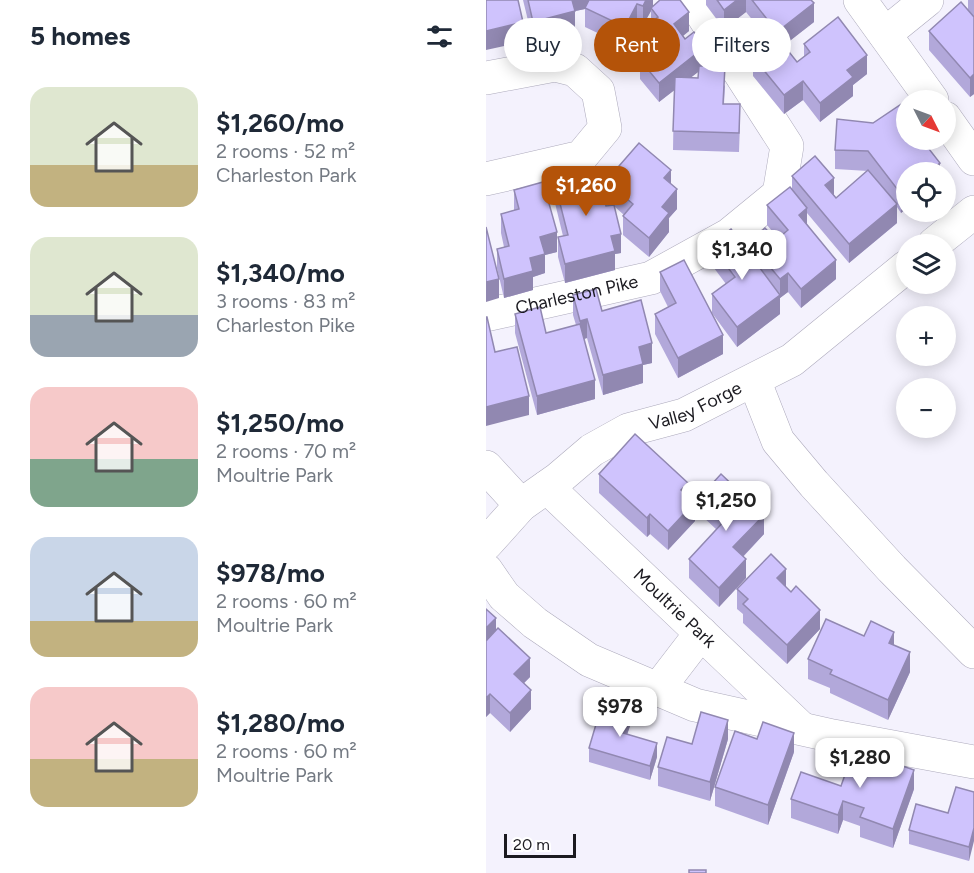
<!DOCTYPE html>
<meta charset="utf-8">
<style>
body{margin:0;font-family:Figtree,sans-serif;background:#f6f6f7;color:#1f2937;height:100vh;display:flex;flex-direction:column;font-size:22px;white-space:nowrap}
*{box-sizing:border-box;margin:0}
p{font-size:20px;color:#747a83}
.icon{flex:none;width:33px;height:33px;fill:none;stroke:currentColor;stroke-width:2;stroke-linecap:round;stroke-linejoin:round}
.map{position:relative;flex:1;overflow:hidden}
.sheet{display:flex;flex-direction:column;background:#fff;width:486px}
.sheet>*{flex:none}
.hud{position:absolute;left:18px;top:18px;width:380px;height:54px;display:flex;gap:12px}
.needle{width:39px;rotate:132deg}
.tools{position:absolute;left:410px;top:90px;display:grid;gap:12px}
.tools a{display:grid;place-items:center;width:60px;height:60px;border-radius:50%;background:#fff;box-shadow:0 3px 15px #0003;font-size:30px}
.scale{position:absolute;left:18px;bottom:15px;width:72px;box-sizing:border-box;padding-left:6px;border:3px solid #1b1a20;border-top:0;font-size:16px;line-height:21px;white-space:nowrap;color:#1b1a20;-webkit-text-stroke:4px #fff;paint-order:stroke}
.price{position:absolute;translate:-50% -51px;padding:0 14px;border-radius:12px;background:#fff;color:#222;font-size:20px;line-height:39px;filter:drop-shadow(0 2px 3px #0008)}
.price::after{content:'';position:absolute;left:50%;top:36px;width:18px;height:14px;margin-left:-9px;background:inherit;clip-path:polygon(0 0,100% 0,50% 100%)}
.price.current{background:#b45309;color:#fff}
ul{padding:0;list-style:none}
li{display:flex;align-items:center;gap:18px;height:150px;padding:0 30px}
li span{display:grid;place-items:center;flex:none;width:168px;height:120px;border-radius:18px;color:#555}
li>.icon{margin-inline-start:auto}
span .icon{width:72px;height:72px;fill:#fffc;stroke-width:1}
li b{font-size:26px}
h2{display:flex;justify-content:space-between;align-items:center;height:72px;padding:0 30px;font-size:26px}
.chip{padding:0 21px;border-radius:27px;background:#fff;box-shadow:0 3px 15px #0003;font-size:21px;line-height:54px}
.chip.current{background:#b45309;color:#fff}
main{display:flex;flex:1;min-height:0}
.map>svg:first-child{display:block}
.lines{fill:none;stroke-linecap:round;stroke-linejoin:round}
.minor-casing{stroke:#adaabc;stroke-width:34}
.minor{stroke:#fff;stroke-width:33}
.wall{fill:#b2a8da;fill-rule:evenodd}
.shaded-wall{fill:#9188b1}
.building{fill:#cfc3fd;stroke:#9188b1;stroke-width:1.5}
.labels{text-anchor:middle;stroke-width:5;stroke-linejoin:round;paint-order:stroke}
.street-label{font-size:18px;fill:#1b1a20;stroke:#fff}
</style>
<main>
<section class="sheet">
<h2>5 homes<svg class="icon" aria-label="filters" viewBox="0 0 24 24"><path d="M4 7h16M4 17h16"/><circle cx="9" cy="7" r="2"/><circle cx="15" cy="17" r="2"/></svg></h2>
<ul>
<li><span style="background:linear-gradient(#dfe7d0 65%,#c2b280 0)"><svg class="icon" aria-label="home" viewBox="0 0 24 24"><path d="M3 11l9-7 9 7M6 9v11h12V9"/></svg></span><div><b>$1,260/mo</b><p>2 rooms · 52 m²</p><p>Charleston Park</p></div></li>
<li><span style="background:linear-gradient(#dfe7d0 65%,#9aa5b1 0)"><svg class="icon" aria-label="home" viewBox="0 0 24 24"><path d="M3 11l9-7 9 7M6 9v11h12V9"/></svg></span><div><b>$1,340/mo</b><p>3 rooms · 83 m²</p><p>Charleston Pike</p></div></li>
<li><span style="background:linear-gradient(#f6c9c9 60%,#7fa58c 0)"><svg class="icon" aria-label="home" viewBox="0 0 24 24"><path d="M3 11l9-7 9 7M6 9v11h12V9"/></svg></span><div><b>$1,250/mo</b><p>2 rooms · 70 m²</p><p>Moultrie Park</p></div></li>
<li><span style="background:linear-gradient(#c9d6e8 70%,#c2b280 0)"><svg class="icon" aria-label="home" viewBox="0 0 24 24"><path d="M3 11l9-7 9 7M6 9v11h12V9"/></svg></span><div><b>$978/mo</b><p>2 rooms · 60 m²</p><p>Moultrie Park</p></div></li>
<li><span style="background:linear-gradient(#f6c9c9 60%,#c2b280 0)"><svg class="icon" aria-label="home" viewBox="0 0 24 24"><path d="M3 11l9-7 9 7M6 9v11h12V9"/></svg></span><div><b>$1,280/mo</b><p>2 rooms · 60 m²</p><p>Moultrie Park</p></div></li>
</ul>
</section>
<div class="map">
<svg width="488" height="873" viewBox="0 0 488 873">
<rect width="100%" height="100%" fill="#f4f2fd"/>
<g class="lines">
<defs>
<g id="minor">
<path d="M374 0 446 100"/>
<path d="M399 34 441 0"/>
<path d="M0 78 69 65 89 70 112 91 119 128 95 157 0 179"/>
<path d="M459 118 488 159"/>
<path d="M448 244 488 212"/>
<path id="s1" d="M0 315 165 278 243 235 293 194 301 146 207 0"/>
<path d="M268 380 292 441 328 484 406 569 488 652"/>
<path d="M0 467 35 505"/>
<path id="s2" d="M61 487 315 728"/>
<path id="s3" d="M0 544 35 505 72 479 106 450 142 430 198 415 306 360 420 267"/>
<path d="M0 570 18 596 49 623 103 660 209 705 347 736 488 762"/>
<path d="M172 689 215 633"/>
</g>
</defs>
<!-- minor casing -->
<use href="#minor" class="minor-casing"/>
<!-- minor -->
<use href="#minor" class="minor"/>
</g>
<!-- wall -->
<g class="wall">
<path d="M37 0H167V5L203 31 197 36 220 66 239 86 238 104 254 123 253 152 187 150 188 90 173 102 154 79V71L144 58V38L165 23V11L157 25 151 23 139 46 99 27V9L89 11V30L47 41ZM213 71 212 78H204Z"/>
<path d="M220 0H325L328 22 298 45 311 62 318 57V44L381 74 367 85V96L334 122 317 100 298 114 267 76V57L285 43 260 12 238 29 220 5Z"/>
<path d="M482 0H488V94L484 97 443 50V31L482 10Z"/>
<path d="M439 140V143L454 172 415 213 411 207V223L363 263 321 213V225L350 279 315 308 302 292 294 298V314L251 347 226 313V294L240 284 225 264V245L263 253V242L290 240 292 238 281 225V205L306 189V176L348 195 350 198 382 171 349 169V150Z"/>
<path d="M68 180 120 206 126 205 120 200V181L185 184 191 209 183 218V232L163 257 137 235V216L138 215 128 206 135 253 129 254V270L79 283 72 257V237L77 236 68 199Z"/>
<path d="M28 190 71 252 59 255V273L47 277V290L18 298 11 268V249L18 247 15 233V214L28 210Z"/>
<path d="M174 272 237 354 192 378 169 334V314L182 307 174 291Z"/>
<path d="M87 295 116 311 166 363 157 365V383L117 395 101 338 98 339 109 399 51 415 29 333V314L60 333 90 325 87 315Z"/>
<path d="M113 474 202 496 209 521 182 550 164 534 161 537 113 493Z"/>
<path d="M215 496 278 534 257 557 260 578 233 607 203 578V559L231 530 215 515Z"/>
<path d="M300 587 334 629 301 664 257 623V614L251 609V589Z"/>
<path d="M0 609 10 631 44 677 38 683 45 709 24 732 4 713 0 717Z"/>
<path d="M378 636 408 645 424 672 402 720 344 693V688L322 679V659Z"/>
<path d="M144 726 141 734 171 757 164 780 103 762V748Z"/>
<path d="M242 739 224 801 172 786V767L206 744Z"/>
<path d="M308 752 282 825 229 806V787Z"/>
<path d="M355 786 428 789 407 848 374 837V826L357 820 352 834 305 818V799Z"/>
<path d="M488 792 483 861 423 844V830L462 813Z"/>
</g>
<!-- shaded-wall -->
<g class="shaded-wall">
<path d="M85 0H106L99 9 85 12Z"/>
<path d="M160 0H167V6L165 8V11L157 25V6Z"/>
<path d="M251 0H260V12L238 29V10Z"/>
<path d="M328 3V22L291 51V32Z"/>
<path d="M151 4V23L139 46V27Z"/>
<path d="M89 11V30L47 41V22Z"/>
<path d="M203 12V31L188 43V24Z"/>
<path d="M37 22V42L0 50V31Z"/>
<path d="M220 46V66L173 102V83Z"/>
<path d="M381 55V74L367 85V96L334 122V103L361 70Z"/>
<path d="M488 74V94L484 97V78Z"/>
<path d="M317 81V100L298 114V95Z"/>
<path d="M454 163V172H442Z"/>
<path d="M185 170V189L178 178Z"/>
<path d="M348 178V197L339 185Z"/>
<path d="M191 189V209L183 218V232L163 257V238L176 207Z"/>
<path d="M420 190V209L415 213V194Z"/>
<path d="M411 204V223L363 263V244Z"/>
<path d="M321 208V227L313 215Z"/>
<path d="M71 232V252L59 255V273L47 277V290L18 298V279L44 258 54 237Z"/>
<path d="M135 234V253L129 254V270L79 283V264L125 236Z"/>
<path d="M350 260V279L315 308V289Z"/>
<path d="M302 273V292L294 298V314L251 347V327L294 295V279Z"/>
<path d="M13 279V298L0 302V282Z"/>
<path d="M101 319V338L94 340V321Z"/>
<path d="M237 335V354L192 378V358Z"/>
<path d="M166 343V363L157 365V383L117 395V375L153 347Z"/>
<path d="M109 380V399L51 415V396Z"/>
<path d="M43 396V415L0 426V407Z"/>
<path d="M202 483V502L195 490Z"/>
<path d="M209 502V521L182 550V531Z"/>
<path d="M164 514V534L161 537V518Z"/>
<path d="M278 515V534L247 567V547Z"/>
<path d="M260 559V578L233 607V588Z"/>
<path d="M300 569V588L291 578Z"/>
<path d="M334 610V629L301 664V645Z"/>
<path d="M10 618V637L0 648V628Z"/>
<path d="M408 632V651L403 643Z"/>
<path d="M424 652V672L402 720V700Z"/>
<path d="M44 658V677L28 693V674Z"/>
<path d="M45 690V709L24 732V713Z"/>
<path d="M4 694V713L0 717V698Z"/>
<path d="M144 712V726L137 747V733Z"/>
<path d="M242 720V739L224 801V782Z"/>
<path d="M308 733V752L282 825V805Z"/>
<path d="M171 743V757L164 780V766Z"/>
<path d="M428 770V789L407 848V829Z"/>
<path d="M357 801V820L352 834V815Z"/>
<path d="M488 828V841L483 861V847Z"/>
</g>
<!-- building -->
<g class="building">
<path d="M0 0H32L37 22 0 31Z"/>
<path d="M42 0H86L89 11 47 22Z"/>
<path d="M103 0H160L157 6 151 4 139 27 99 8Z"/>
<path d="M174 0H194L203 12 188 24 199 39 208 32 220 46 173 83 154 60 158 57 144 38 172 17 165 8Z"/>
<path d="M231 0H251L238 10Z"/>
<path d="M266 0H325L328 3 291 32Z"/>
<path d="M475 2 488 17V74L484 78 443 31Z"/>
<path d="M352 17 381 55 361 70 367 77 334 103 317 81 298 95 267 57 292 38 311 62 324 52 318 44Z"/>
<path d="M213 66H239L237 104H254L253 133 187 131 189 77 212 78Z"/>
<path d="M420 101V140H436L454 163 442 172H420V190L415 194 382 151 349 150 351 119 387 123Z"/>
<path d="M153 143 185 170 178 178 191 189 176 207 183 213 163 238 137 216 147 204 120 181Z"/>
<path d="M329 156 348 178 339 185 350 198 382 170 411 204 363 244 306 176Z"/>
<path d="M111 169 120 206 128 205 135 234 125 236 129 251 79 264 72 237 82 235 68 180Z"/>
<path d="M57 182 71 232 54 237 59 254 44 258 47 271 18 279 11 249 23 246 15 214 33 209 28 190Z"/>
<path d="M304 187 321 208 313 215 350 260 315 289 302 273 294 279 263 242 279 228 290 240 302 230 281 205Z"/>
<path d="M0 227 13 279 0 282Z"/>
<path d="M245 229 294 295 251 327 226 294 249 277 225 245Z"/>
<path d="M198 260 237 335 192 358 169 314 190 303 174 272Z"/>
<path d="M110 289 116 311 155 300 166 343 153 347 157 364 117 375 101 319 94 321 87 295Z"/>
<path d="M54 307 60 333 94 324 109 380 51 396 29 314Z"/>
<path d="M0 317H1L9 352 31 347 43 396 0 407Z"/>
<path d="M149 434 202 483 195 490 209 502 182 531 164 514 161 518 113 474Z"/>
<path d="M235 474 278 515 247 547 260 559 233 588 203 559 240 519 215 496Z"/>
<path d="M285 554 300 569 291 578 305 592 310 586 334 610 301 645 257 604 262 599 251 589Z"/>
<path d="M0 609 10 618 0 628Z"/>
<path d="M340 619 378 636 385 621 408 632 403 643 424 652 402 700 344 674 346 670 322 659Z"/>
<path d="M12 628 44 658 28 674 45 690 24 713 4 694 0 698V641Z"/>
<path d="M116 704 144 712 137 733 171 743 164 766 103 748Z"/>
<path d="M215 712 242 720 224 782 172 767 181 737 206 744Z"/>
<path d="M277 722 308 733 282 805 229 787 249 731 271 739Z"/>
<path d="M368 749 428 770 407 829 374 817 378 808 357 801 352 815 305 799 315 772 355 786Z"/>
<path d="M470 787 488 792V828L483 847 423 830 430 804 462 813Z"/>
<rect x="203" y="870" width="17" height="3"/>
</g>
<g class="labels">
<!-- street labels -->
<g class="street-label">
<text dy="6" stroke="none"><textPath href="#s1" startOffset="93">Charleston Pike</textPath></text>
<text dy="6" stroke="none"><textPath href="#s3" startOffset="255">Valley Forge</textPath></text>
<text dy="6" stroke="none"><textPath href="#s2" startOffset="176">Moultrie Park</textPath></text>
</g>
</g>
</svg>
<div class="tools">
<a><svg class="needle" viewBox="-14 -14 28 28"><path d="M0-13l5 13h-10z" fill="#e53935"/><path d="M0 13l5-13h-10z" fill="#747a83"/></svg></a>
<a><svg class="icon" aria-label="locate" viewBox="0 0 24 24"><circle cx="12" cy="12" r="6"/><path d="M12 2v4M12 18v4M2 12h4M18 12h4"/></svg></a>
<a><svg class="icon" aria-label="layers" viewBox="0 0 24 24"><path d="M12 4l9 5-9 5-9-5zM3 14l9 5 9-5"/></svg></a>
<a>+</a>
<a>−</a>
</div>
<div class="scale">20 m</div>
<b class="price current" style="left:100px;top:217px">$1,260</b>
<b class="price" style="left:256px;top:281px">$1,340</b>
<b class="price" style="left:240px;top:532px">$1,250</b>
<b class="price" style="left:134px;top:738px">$978</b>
<b class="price" style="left:374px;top:789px">$1,280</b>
<div class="hud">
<a class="chip">Buy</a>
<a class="chip current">Rent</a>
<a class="chip">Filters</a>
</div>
</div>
</main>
